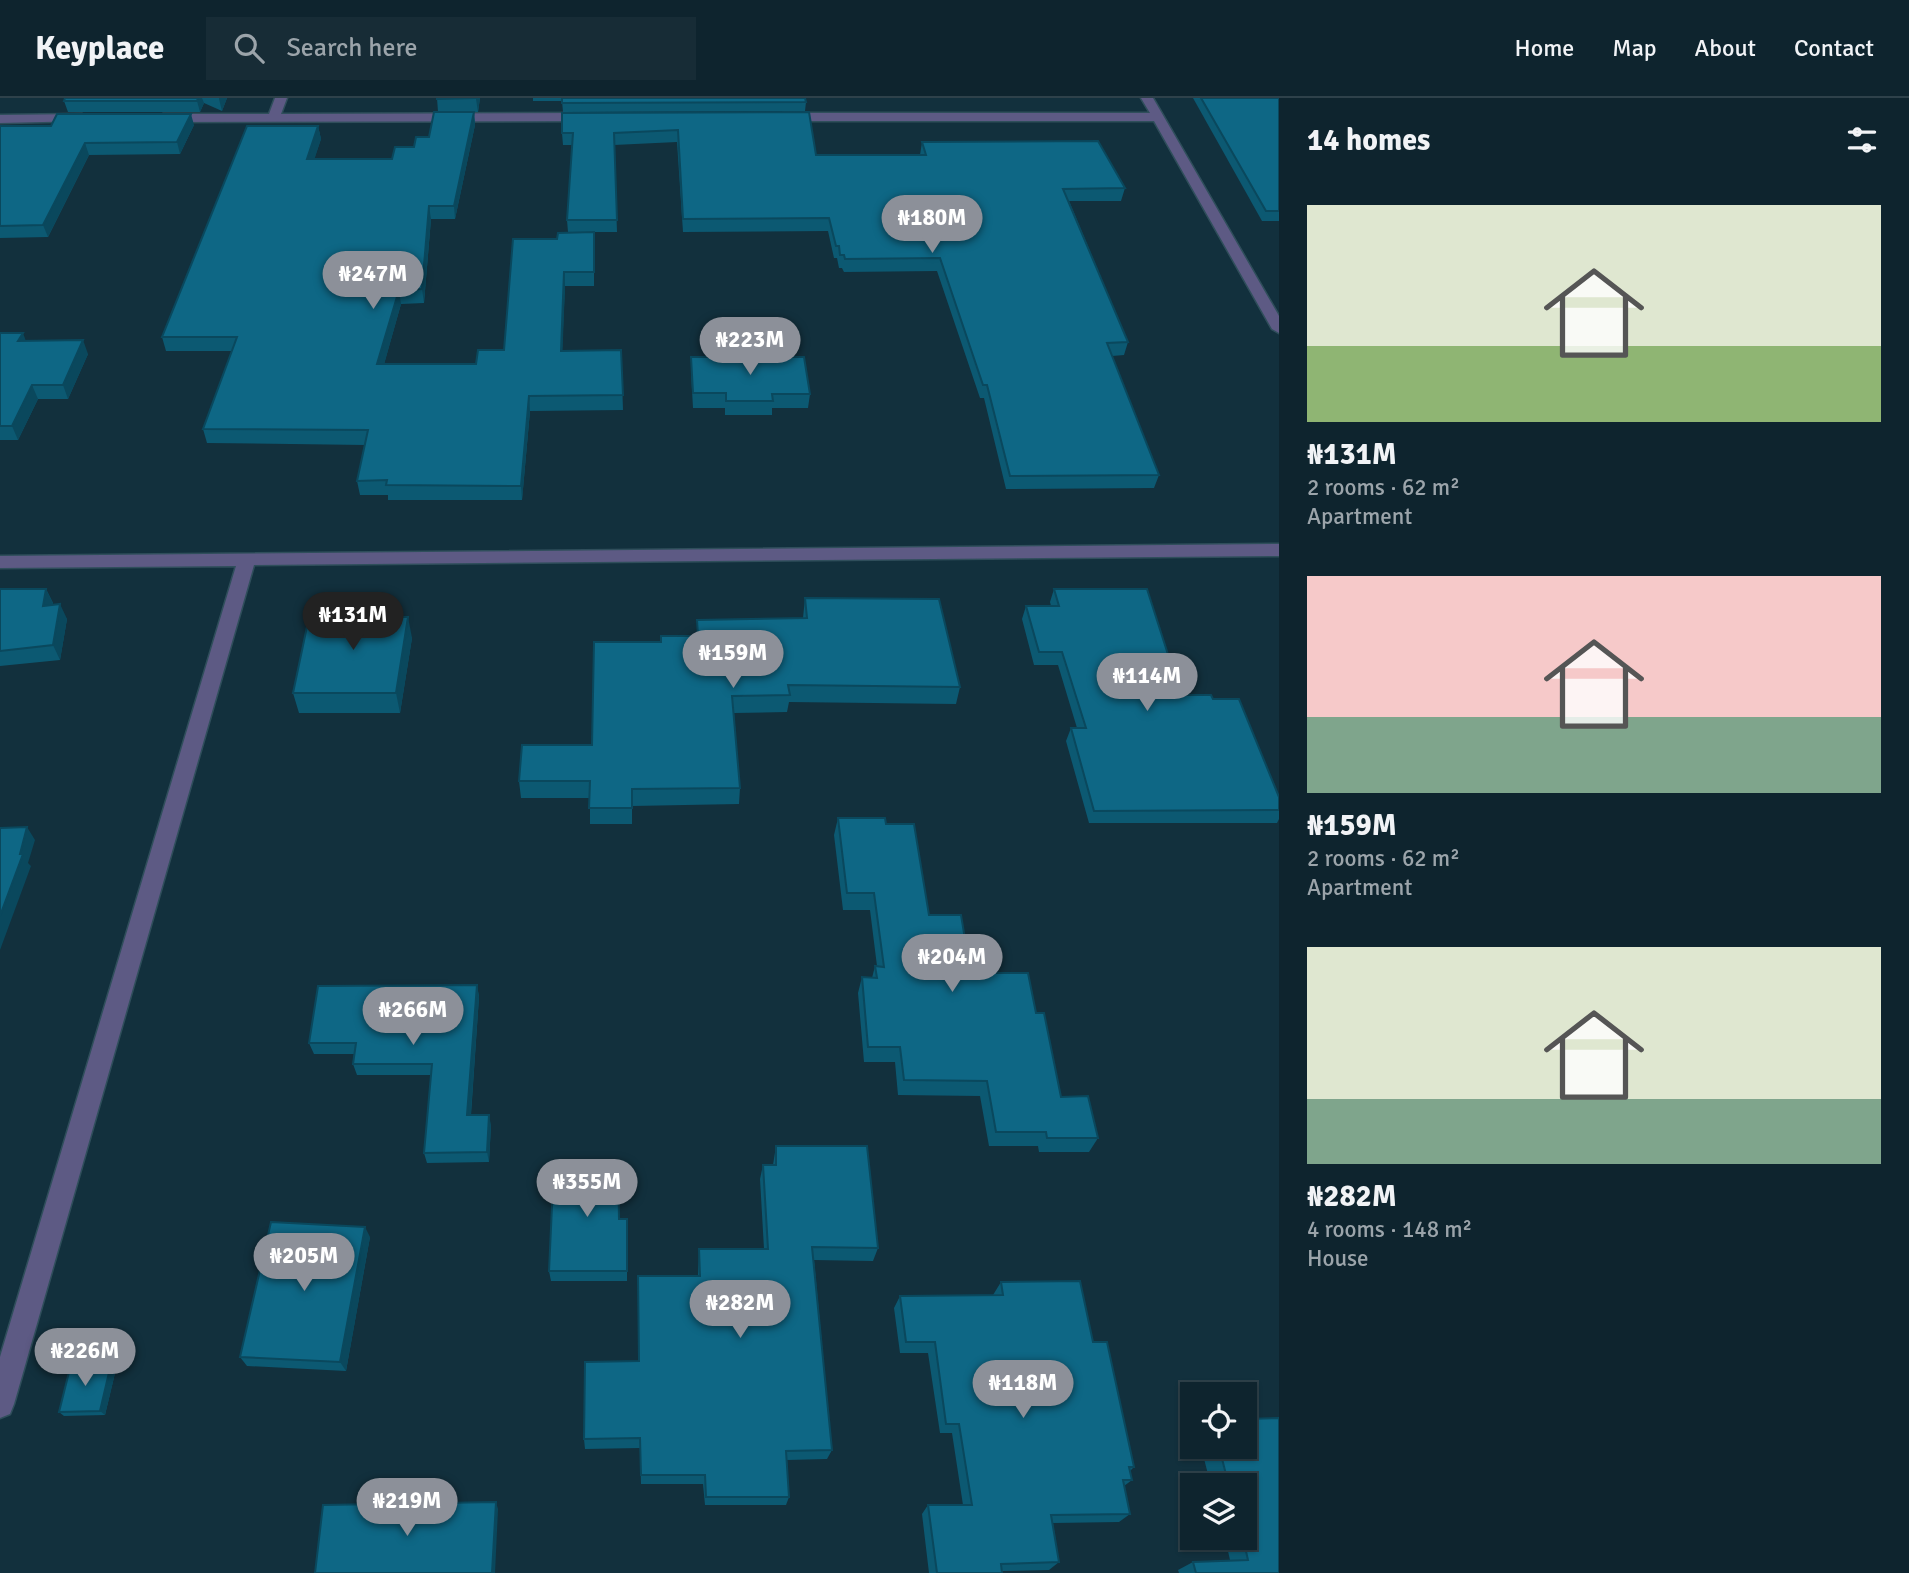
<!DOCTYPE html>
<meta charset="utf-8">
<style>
body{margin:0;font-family:Signika,sans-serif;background:#172c36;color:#f1f3f6;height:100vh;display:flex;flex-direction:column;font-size:26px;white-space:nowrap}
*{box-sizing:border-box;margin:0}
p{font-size:23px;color:#9ba4aa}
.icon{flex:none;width:38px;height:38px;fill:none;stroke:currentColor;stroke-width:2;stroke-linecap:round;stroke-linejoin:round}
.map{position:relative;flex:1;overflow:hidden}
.details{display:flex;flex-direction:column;background:#0e242e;width:630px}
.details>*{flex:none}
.controls{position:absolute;left:1180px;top:1284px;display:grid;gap:14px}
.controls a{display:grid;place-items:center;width:77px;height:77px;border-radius:0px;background:#0e242e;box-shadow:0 2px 5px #0004,0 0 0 2px #2e414a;font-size:35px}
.price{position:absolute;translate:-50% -60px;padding:0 16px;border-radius:24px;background:#8c9099;color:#fff;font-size:23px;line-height:46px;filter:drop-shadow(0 2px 4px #0008)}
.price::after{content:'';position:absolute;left:50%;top:42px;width:21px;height:16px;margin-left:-10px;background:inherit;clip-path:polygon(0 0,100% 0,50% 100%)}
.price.current{background:#222;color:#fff}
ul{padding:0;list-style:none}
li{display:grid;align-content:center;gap:14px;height:371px;padding:0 28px}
li span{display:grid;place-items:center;height:217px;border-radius:0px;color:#555}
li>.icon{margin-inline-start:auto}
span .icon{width:126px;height:126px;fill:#fffc;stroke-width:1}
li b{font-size:30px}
h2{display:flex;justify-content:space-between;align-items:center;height:84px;padding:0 28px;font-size:30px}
header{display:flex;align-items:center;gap:42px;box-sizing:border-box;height:98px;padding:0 35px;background:#0e242e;border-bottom:2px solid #2e414a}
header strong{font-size:33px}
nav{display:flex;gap:38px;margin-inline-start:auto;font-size:24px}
.search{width:490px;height:63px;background:#172c36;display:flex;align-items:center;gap:18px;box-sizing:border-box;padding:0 24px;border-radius:0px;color:#9ba4aa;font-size:26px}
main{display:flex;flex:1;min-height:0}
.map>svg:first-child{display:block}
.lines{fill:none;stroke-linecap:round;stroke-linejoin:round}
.street-casing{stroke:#2f4e5b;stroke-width:3}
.street{fill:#5d5a84;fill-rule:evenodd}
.wall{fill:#0c5972}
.shaded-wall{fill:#0a485d}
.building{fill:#0e6785;stroke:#0a485d;stroke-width:2}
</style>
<header>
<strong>Keyplace</strong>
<div class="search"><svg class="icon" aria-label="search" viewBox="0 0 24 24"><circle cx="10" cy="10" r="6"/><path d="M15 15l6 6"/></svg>Search here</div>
<nav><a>Home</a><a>Map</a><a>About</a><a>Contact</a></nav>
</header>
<main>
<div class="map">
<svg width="1279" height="1475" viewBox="0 0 1279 1475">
<rect width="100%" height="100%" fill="#12303d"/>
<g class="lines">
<defs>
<g id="street">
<path d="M275 0H287L281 16 589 15 595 19 589 23 163 24 157 20 163 16H269Z"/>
<path d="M1141 0H1153L1279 218V235L1272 231 1154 23H783L777 19 783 15H1150Z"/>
<path d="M82 16 88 20 86 23 0 25V17Z"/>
<path d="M1279 446V458L254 467 14 1306 10 1316 0 1320V1259L236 468 0 470V458Z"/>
</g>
</defs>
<!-- street casing -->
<use href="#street" class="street-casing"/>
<!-- street -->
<use href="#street" class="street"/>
</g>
<!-- wall -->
<g class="wall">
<path d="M65 0H227L222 13 204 5 200 14H68L64 3Z"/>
<path d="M437 0H480L478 14H474L475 27 455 121H431L424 205 401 206 384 266H476L504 252 557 141 594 134V188H565L562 253 621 252 623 312 530 313 522 402H388V397H360L357 383 365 347 207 345 203 331 232 253H166L162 239 318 28 321 41 314 61H392L429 39 438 14Z"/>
<path d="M533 0H805L806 4 805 13 563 14 562 3H533Z"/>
<path d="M1193 0H1279V123H1262Z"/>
<path d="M809 14 816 57H920L922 44 1125 90 1121 103H1069L1128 244 1124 257 1112 258 1159 377 1154 390 1006 391 984 300H980L937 173 844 174 842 170H839L837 160H834L828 133 683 134 677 44 614 47 617 134H568L567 122 572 47H563L562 35Z"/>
<path d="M194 27 180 56 89 57 48 139 0 140V28Z"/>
<path d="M0 235 26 243 88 256 68 301H38L18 342H0Z"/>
<path d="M691 259 810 296 808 310H772V317H725V310H693L691 274Z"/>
<path d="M0 491H46L53 505V507L67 521 60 562 0 568Z"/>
<path d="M1054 491 1181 597 1213 601 1279 699V721L1277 725H1089L1066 643 1071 630H1077L1058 567H1034L1022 521 1026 508H1051L1050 504Z"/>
<path d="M805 500 960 589 956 606 789 604 787 614 734 615 740 690 739 706 632 708V726H590V700H521L519 683 592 647 697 538V522L803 520Z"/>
<path d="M396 503 399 519 412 540 400 615H299L293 595 351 519Z"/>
<path d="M838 720 886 726 929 817 965 841 1036 915 1061 999 1098 1040 1089 1054H1039L1038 1048H989L980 998 898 997 895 964H864L858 895 862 879 872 880 875 868H877L870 812H843L834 737Z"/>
<path d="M477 887 479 899 471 1017 491 1027 489 1064 427 1065 424 1055 431 977H357L353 966 354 956H314L309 945Z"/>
<path d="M776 1048 878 1150 873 1163 814 1162 832 1352 827 1361 787 1362 789 1399 786 1407H705L703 1386H641L640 1350 585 1351 584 1341 698 1178 699 1151H764L760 1081 763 1067H773Z"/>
<path d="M619 1121H627V1183H551L549 1173Z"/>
<path d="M370 1139 346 1273 247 1268 240 1259Z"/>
<path d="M1001 1184 1093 1244 1134 1369 1130 1373 1132 1382 1124 1388 1130 1416 1119 1424 1053 1425 1059 1464 1049 1472 1002 1473V1475H929L922 1416 928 1407H963L952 1335H940L928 1255H900L894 1210 900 1198 993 1197Z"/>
<path d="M116 1271 105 1317 64 1318 59 1314Z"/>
<path d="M1201 1349H1244L1279 1475H1179L1178 1472 1193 1464 1230 1462 1225 1440H1244V1388H1211Z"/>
</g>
<!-- shaded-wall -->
<g class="shaded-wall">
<path d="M198 0H202L204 5 200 14 197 3Z"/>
<path d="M219 0H227L222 13 219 1Z"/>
<path d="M476 0H480L478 14 476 1Z"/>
<path d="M474 14 475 27 455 121 454 108Z"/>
<path d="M191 16 194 27 180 56 177 44Z"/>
<path d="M318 28 321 41 310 75 307 61Z"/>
<path d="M85 45 89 57 48 139 43 127Z"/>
<path d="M429 108 431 121 424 205 422 191Z"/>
<path d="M564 174 565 188 562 267 561 253Z"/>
<path d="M399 192 401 206 380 281 377 266Z"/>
<path d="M23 235 28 249 18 243Z"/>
<path d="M83 242 88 256 68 301 63 287Z"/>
<path d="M32 287 38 301 18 342 12 328Z"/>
<path d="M529 298 530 313 522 402 521 388Z"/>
<path d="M46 491 53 505 50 522 43 508Z"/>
<path d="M396 503 400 523 393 519Z"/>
<path d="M60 506 67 521 60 562 53 547Z"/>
<path d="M408 519 412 540 400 615 396 595Z"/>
<path d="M27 729 35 742 28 765 31 768 0 852V818Z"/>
<path d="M477 887 479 899 470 1028 467 1017Z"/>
<path d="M489 1017 491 1027 489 1064 487 1054Z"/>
<path d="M365 1129 370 1139 346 1273 340 1264Z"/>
<path d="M111 1266 116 1271 105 1317 100 1313Z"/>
<path d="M496 1404 498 1411 495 1475H492Z"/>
</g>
<!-- building -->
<g class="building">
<path d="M65 0H198L197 3H64Z"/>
<path d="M437 0H476L437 1Z"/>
<path d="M562 0H805L806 4 562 5Z"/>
<path d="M1201 0H1279V113H1266Z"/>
<path d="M434 14H474L454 108H429L422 191 399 192 377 266H476L478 252H504L513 141H557L558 135 594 134V174H564L561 253 621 252 623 297 529 298 521 388 386 387 387 382 357 383 368 332 203 331 237 239H162L247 28H318L307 61H392L395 49H414L416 39H429Z"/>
<path d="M809 14 816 57H926L922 44 1098 43 1125 90 1063 91 1128 244 1107 245 1159 377 1010 378 987 287H983L940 160 845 161 844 157H840L839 148H836L829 120 683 121 678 32 614 35 617 122H567L573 35H562V15Z"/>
<path d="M57 16H191L177 44 85 45 43 127 0 128V28H51Z"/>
<path d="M0 235H23L18 243 83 242 63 287H32L12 328H0Z"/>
<path d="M691 259H804L810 296H772L773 303H726V295H693Z"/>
<path d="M0 491H46L43 508 60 506 53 547 0 553Z"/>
<path d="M1054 491H1147L1181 597H1211L1213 601H1239L1279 699V712L1094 713 1071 630H1086L1062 554H1039L1026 508H1059Z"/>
<path d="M805 500 939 501 960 589 788 587 790 597 732 598 740 690 632 691V710H589L590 683H519L522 647H592L594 544H661V538H698L697 522 807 520Z"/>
<path d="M354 503H396L393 519H408L396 595H293L309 519H351Z"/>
<path d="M838 720H885L886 726H914L929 817H961L965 841 990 842 997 875H1028L1036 915H1044L1061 999 1088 998 1098 1040H1047L1046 1034H996L987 983 904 982 900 949H868L862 879 877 880 875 868 884 869 874 795H847Z"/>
<path d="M27 729 20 756H23L0 818V730Z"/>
<path d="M477 887 467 1017H489L487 1054 424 1055 432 966H353L356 945H309L318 888Z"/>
<path d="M776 1048H867L878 1150 812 1149 832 1352 786 1353 789 1399H706L705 1377H641L640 1340 584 1341 585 1264 639 1263 638 1178H700L699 1151H768L763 1067H776Z"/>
<path d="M554 1065H618L619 1121H627V1173H549Z"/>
<path d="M271 1124 365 1129 340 1264 240 1259Z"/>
<path d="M1080 1183 1093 1244H1107L1134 1369H1129L1132 1382H1123L1130 1416 1051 1417 1059 1464 1001 1466 1002 1475H937L928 1407H972L959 1326H946L935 1244H906L900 1198 1003 1197 1001 1184Z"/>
<path d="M71 1266H111L100 1313 59 1314Z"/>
<path d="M1279 1320V1475H1196L1193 1464 1248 1462 1243 1440H1244V1388H1229L1219 1349H1244V1321Z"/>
<path d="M496 1404 492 1475H315L323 1407Z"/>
</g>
</svg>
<div class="controls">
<a><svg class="icon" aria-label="locate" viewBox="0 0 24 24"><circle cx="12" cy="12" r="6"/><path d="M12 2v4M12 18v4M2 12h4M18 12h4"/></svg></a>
<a><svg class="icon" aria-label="layers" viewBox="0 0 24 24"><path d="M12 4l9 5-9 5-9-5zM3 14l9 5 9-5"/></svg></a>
</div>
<b class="price" style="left:932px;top:157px">₦180M</b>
<b class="price" style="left:373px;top:213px">₦247M</b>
<b class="price" style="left:750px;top:279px">₦223M</b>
<b class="price current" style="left:353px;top:554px">₦131M</b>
<b class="price" style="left:733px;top:592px">₦159M</b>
<b class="price" style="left:1147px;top:615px">₦114M</b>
<b class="price" style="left:952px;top:896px">₦204M</b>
<b class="price" style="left:413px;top:949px">₦266M</b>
<b class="price" style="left:587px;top:1121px">₦355M</b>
<b class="price" style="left:304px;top:1195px">₦205M</b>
<b class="price" style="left:740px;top:1242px">₦282M</b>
<b class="price" style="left:85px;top:1290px">₦226M</b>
<b class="price" style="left:1023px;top:1322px">₦118M</b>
<b class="price" style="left:407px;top:1440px">₦219M</b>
</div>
<section class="details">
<h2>14 homes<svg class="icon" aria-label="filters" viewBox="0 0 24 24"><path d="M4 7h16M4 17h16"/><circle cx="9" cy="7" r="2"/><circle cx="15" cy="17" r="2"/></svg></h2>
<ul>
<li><span style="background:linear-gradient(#dfe7d0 65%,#8fb573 0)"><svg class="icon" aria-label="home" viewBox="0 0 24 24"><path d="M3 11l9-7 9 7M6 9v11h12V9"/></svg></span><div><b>₦131M</b><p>2 rooms · 62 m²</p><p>Apartment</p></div></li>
<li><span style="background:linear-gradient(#f6c9c9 65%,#7fa58c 0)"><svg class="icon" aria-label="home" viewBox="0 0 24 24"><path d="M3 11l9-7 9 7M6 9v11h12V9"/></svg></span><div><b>₦159M</b><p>2 rooms · 62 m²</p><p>Apartment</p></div></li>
<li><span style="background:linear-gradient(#dfe7d0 70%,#7fa58c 0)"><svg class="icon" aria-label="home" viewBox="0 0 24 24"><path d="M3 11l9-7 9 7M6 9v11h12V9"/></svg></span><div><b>₦282M</b><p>4 rooms · 148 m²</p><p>House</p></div></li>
</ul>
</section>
</main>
